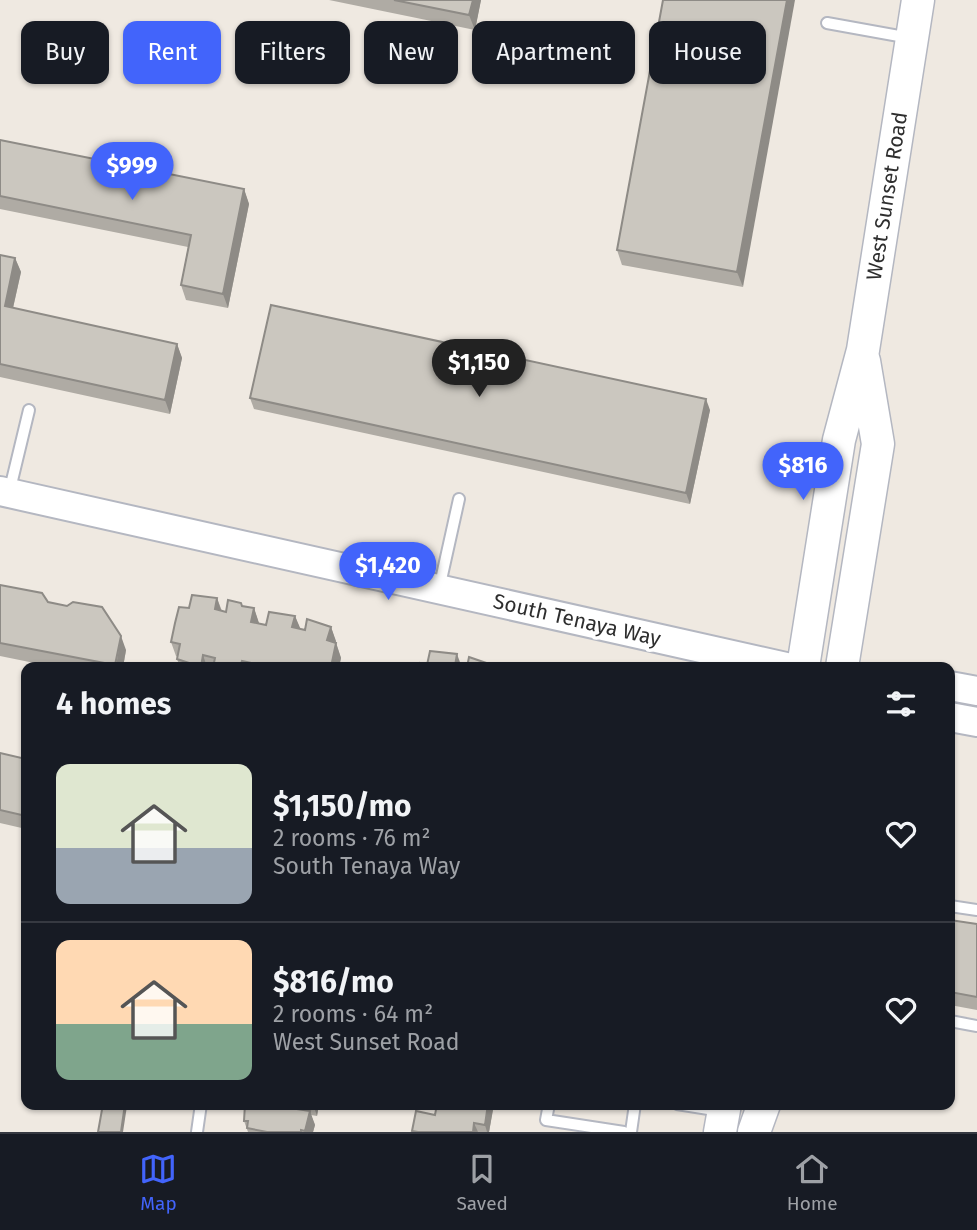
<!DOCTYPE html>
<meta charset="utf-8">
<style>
body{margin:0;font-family:"Fira Sans",sans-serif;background:#20242c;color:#f1f3f6;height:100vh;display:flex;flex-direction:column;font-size:26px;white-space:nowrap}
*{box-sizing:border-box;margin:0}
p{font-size:23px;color:#9ea1a6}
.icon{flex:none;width:38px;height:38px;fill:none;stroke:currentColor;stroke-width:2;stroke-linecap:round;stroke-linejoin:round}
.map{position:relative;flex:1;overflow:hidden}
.sheet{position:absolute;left:21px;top:662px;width:934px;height:448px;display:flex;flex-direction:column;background:#171b24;border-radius:14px;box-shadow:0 2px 5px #0004}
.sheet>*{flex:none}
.guide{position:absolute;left:21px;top:21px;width:936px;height:63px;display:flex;gap:14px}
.price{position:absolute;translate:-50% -60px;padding:0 16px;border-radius:24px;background:#4264fb;color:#fff;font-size:23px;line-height:46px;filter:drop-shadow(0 2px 4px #0008)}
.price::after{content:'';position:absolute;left:50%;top:42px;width:21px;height:16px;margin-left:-10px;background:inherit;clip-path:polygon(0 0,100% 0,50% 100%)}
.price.active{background:#222;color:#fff}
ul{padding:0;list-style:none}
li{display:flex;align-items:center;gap:21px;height:175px;padding:0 35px}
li+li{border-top:2px solid #363941}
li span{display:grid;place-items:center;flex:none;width:196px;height:140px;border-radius:14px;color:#555}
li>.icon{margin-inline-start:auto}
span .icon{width:84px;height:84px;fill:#fffc;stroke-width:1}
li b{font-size:30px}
h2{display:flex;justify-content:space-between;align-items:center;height:84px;padding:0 35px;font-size:30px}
.pill{padding:0 24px;border-radius:14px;background:#171b24;box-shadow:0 2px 5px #0004;font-size:24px;line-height:63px}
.pill.active{background:#4264fb;color:#fff}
.tabs{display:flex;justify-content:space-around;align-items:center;height:98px;border-top:2px solid #363941;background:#171b24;font-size:19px;color:#9ea1a6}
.tabs a{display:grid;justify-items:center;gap:4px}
.tabs .active{color:#4264fb}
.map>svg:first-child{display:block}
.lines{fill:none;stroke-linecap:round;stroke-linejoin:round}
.service-casing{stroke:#b4b7c1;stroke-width:14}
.tertiary-casing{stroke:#b4b7c1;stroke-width:32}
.secondary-casing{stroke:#b4b7c1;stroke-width:35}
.service{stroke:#fff;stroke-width:10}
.tertiary{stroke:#fff;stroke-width:28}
.secondary{stroke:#fff;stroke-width:32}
.wall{fill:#afaba4}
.shaded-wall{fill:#8e8b86}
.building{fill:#cbc7bf;stroke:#8e8b86;stroke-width:2}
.labels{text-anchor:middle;stroke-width:7;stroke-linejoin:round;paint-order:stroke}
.street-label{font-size:21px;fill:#2e2e2e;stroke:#fff}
</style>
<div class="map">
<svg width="977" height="1132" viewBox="0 0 977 1132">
<rect width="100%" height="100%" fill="#efe9e1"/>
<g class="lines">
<defs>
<g id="service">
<path d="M827 23 910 38"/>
<path d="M9 493 29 410"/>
<path d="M439 589 459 499"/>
<path d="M950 906 977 910"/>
<path d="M950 1021 977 1026"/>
<path d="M549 1104 546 1120 624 1132"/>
<path d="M677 1104 721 1111"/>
<path d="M197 1132 201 1104"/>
<path d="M631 1132 635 1104"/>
</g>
<g id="tertiary">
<path d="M0 491 786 667"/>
<path d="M950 686 977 691"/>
<path d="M950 717 977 722"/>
</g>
<g id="secondary">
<path d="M803 667 839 440 863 350 918 0"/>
<path d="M842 667 878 444 864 361"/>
<path d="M720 1132 725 1104"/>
<path d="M754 1132 764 1104"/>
</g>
</defs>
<!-- service casing -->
<use href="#service" class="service-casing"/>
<!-- tertiary casing -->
<use href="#tertiary" class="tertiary-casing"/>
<!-- secondary casing -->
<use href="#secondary" class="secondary-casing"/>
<!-- service -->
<use href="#service" class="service"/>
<!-- tertiary -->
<use href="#tertiary" class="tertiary"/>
<!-- secondary -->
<use href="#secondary" class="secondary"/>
</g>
<!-- wall -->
<g class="wall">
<path d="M329 0H481L475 30Z"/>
<path d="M663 0 743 287 622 265 617 250Z"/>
<path d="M0 140 244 189 249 204 228 308 186 300 181 285 188 247 0 209Z"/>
<path d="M0 255 15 258 21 272 13 308 177 344 182 358 170 414 0 377Z"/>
<path d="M250 398 710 410 690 504 254 409Z"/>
<path d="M0 585 48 602 126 650 123 667H54L0 656Z"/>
<path d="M217 598 222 611 226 612 242 606 254 608 259 624 266 625 295 616 300 629 305 630 331 627 341 658 339 667H180L177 659 178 657 176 656 171 642 189 608Z"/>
<path d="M0 753 26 759V829L0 823Z"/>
<path d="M950 920 977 924V1010L950 1005Z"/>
<path d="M245 1104H319L317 1116 311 1115 315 1125 313 1132H248L244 1121Z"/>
<path d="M494 1104 489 1132H412V1131L435 1115Z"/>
</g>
<!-- shaded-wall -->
<g class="shaded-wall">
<path d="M473 0H481L475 30 469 15Z"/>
<path d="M787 0H795L743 287 737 272Z"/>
<path d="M244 189 249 204 228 308 223 294Z"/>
<path d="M15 258 21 272 10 321 5 306Z"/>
<path d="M177 344 182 358 170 414 165 400Z"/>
<path d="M706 399 710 410 690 504 686 493Z"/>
<path d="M217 598 222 613 215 609Z"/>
<path d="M254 608 259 623 256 636 251 622Z"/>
<path d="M295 616 301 630 292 627Z"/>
<path d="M331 627 336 641 332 654 327 640Z"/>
<path d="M121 636 126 650 123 667H116Z"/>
<path d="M336 643 341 658 339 667H331Z"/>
<path d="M457 654 461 665V667L455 666Z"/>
<path d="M203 655 207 667H201Z"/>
<path d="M125 1104 127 1106 123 1132H121Z"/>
<path d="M313 1104H319L317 1116Z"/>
<path d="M488 1104H494L489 1132H487L485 1125Z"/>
<path d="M310 1111 315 1125 313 1132H305Z"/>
<path d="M474 1123 478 1132H473Z"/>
</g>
<!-- building -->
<g class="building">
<path d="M394 0H473L469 15Z"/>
<path d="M663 0H787L737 272 617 250Z"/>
<path d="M0 140 244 189 223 294 181 285 191 235 0 196Z"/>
<path d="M0 255 15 258 5 306 177 344 165 400 0 364Z"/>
<path d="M271 305 706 399 686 493 250 398Z"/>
<path d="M0 585 42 593 48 602 67 606 73 602 102 607 121 636 115 665 0 643Z"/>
<path d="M192 595 217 598 215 609 226 612 228 600 241 603 242 606 254 608 251 622 266 625 269 612 295 616 292 627 305 630 307 619 331 627 327 640 336 643 331 667H256V664L242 661 240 667H213L215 658 203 655 201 667 177 659 180 644 171 642 175 623 179 607 189 608Z"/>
<path d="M430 651 457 654 455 666 460 667H419L420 663 427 665Z"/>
<path d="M469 657 495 666 494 667H467Z"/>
<path d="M0 753 26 759V816L0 810Z"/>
<path d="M950 920 977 924V997L950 992Z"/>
<path d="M103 1104H125L121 1132H98Z"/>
<path d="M245 1104H297L296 1109 310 1111 305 1131 301 1130V1132H267L247 1128 248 1121H244Z"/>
<path d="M437 1104H488L485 1125 474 1123 473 1132H418L412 1131 416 1111 435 1115Z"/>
</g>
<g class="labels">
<!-- street labels -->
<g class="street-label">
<text transform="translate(887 196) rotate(-81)" y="7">West Sunset Road</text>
<text transform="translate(577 620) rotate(13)" y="7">South Tenaya Way</text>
</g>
</g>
</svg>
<b class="price" style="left:132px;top:202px">$999</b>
<b class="price active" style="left:479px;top:399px">$1,150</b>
<b class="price" style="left:803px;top:502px">$816</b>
<b class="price" style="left:388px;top:602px">$1,420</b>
<div class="guide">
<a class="pill">Buy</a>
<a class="pill active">Rent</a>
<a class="pill">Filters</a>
<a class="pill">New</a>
<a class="pill">Apartment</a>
<a class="pill">House</a>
</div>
<section class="sheet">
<h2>4 homes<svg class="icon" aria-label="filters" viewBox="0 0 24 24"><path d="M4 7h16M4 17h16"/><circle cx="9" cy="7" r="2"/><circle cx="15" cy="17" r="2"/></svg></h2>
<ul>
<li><span style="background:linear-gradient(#dfe7d0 60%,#9aa5b1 0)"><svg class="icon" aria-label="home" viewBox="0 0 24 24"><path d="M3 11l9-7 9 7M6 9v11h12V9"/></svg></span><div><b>$1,150/mo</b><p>2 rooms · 76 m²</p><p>South Tenaya Way</p></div><svg class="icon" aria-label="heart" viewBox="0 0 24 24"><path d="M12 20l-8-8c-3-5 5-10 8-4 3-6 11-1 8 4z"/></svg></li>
<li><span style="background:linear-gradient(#ffd9b3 60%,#7fa58c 0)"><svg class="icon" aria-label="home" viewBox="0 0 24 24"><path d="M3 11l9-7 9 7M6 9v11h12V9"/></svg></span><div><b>$816/mo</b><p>2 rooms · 64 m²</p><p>West Sunset Road</p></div><svg class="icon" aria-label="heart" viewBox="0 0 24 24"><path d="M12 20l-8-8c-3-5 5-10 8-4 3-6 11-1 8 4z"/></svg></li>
</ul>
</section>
</div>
<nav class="tabs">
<a class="active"><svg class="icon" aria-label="map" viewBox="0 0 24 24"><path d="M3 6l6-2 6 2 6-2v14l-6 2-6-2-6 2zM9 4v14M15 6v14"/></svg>Map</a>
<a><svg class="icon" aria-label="saved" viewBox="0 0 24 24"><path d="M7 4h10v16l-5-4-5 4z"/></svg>Saved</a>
<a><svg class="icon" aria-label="home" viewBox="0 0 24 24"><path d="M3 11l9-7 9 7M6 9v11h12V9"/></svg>Home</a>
</nav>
